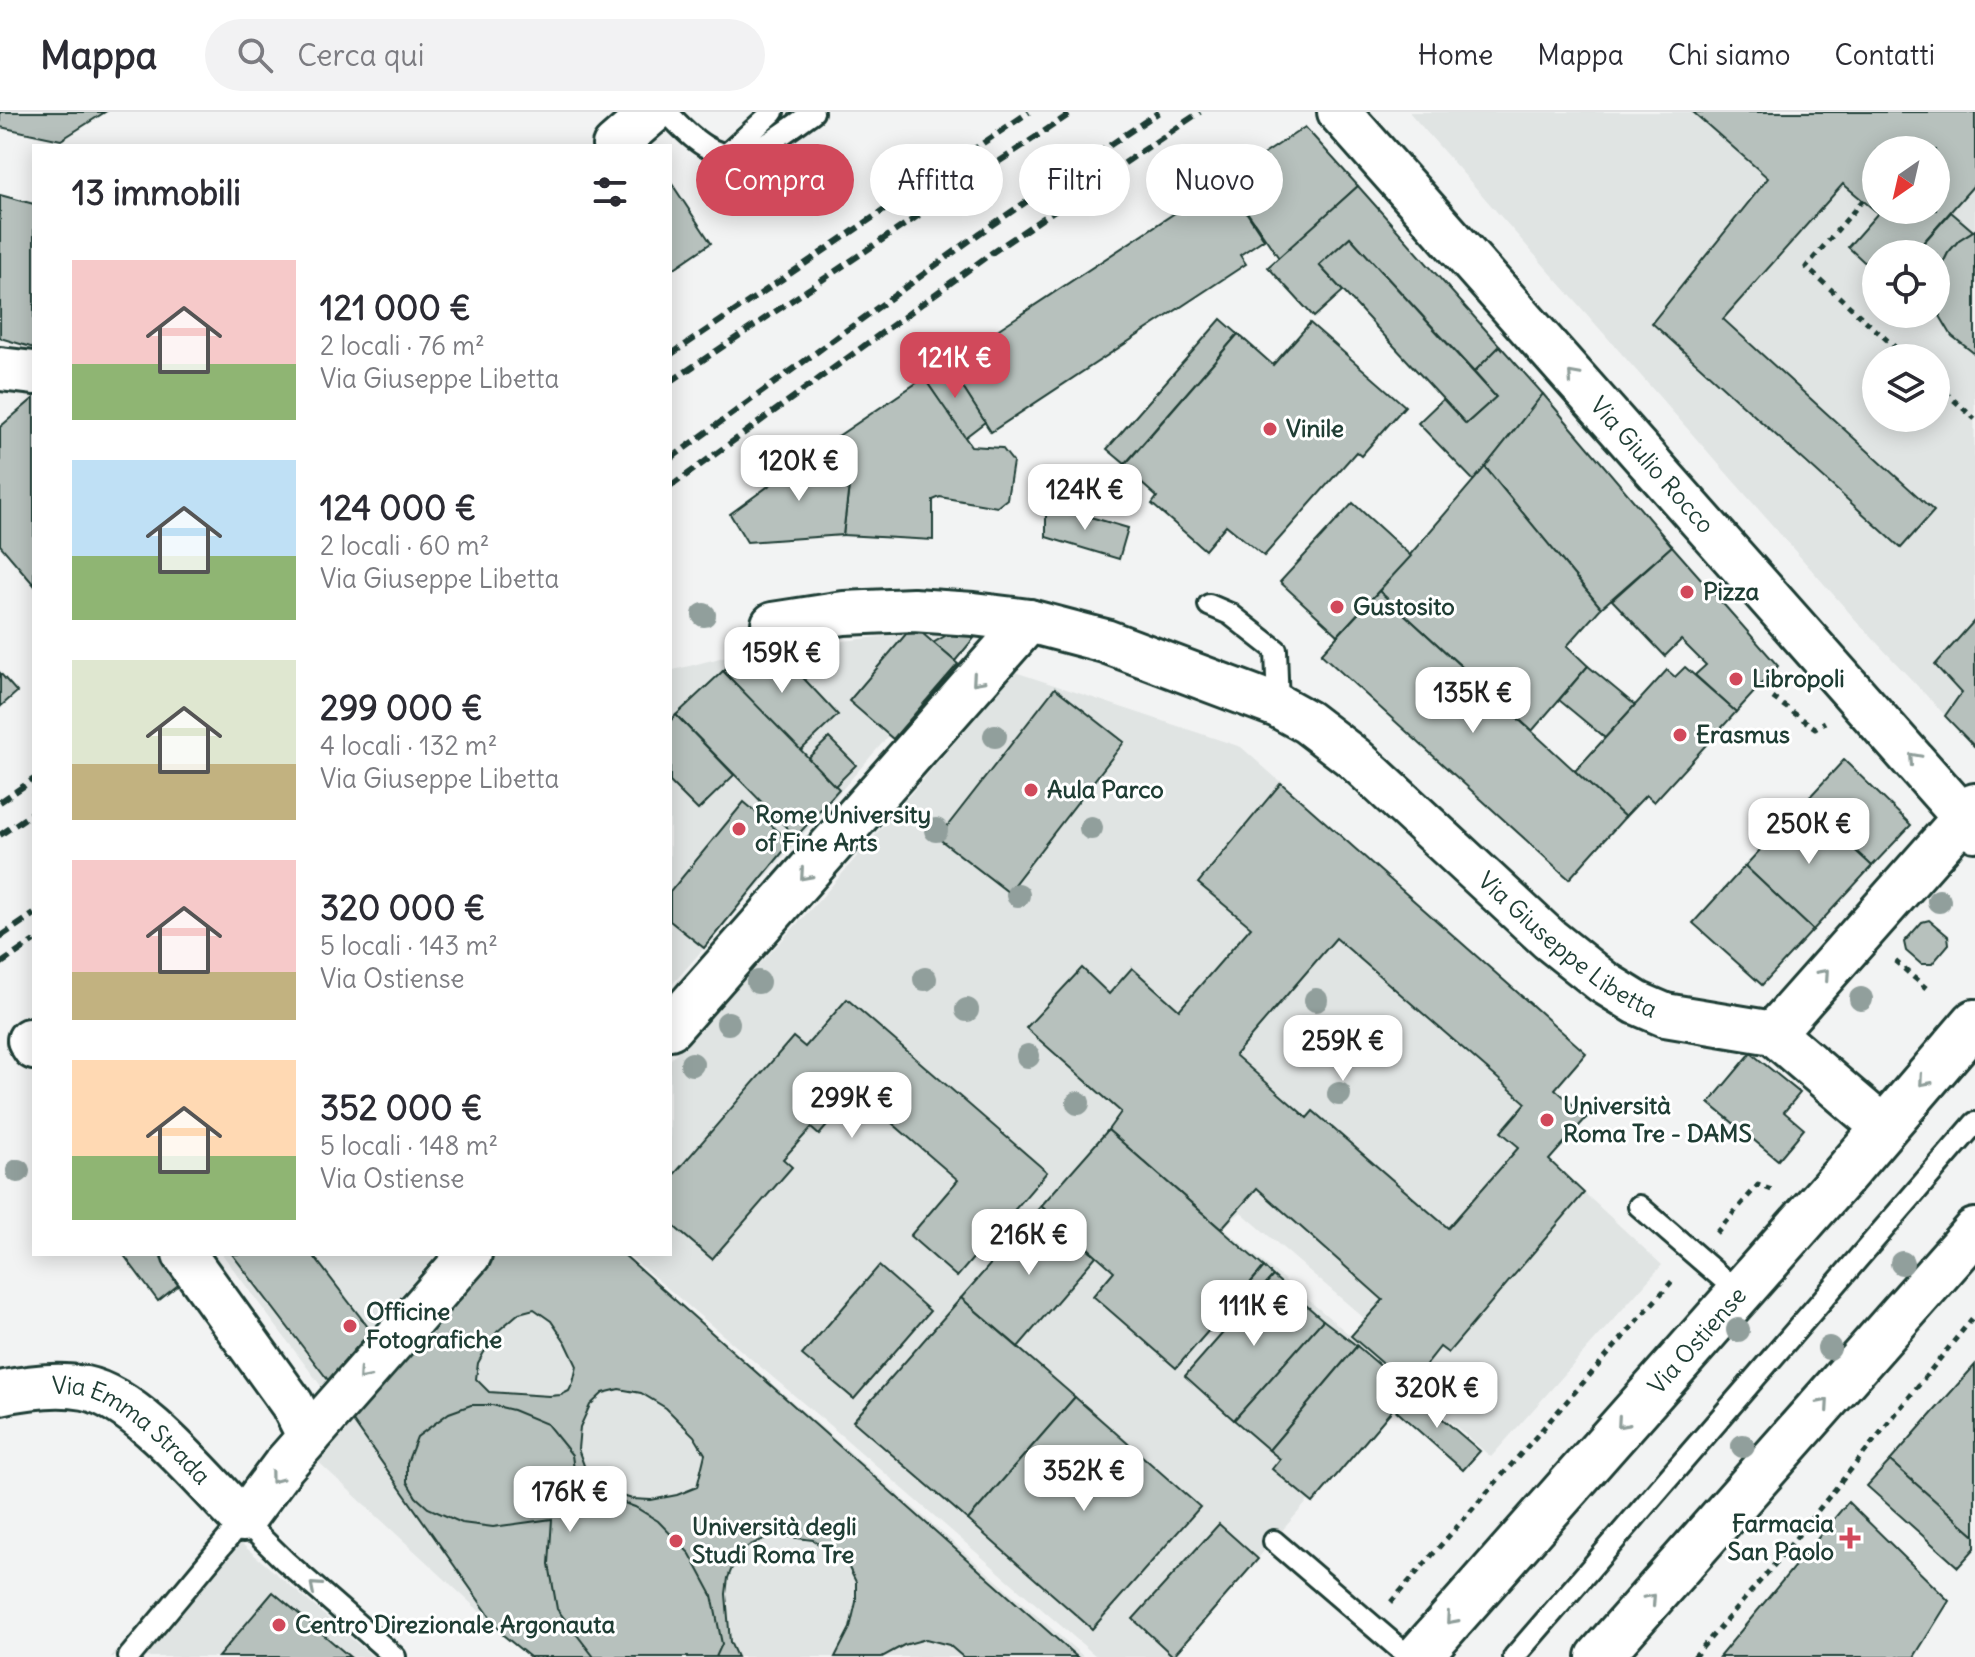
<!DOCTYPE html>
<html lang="it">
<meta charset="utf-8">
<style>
body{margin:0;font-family:Delius,sans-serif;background:#f2f2f3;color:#2b2b33;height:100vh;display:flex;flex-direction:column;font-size:30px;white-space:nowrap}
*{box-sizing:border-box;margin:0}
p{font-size:26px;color:#7c7c81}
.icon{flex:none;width:44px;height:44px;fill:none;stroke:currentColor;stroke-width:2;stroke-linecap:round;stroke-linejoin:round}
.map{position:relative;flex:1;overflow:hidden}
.drawer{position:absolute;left:32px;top:32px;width:640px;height:1112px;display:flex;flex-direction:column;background:#fff;border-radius:0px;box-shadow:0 4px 20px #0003}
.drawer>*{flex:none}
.guide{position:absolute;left:696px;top:32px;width:760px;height:72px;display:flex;gap:16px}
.needle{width:52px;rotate:214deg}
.fabs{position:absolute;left:1862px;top:24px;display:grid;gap:16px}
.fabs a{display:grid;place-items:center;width:88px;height:88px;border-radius:50%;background:#fff;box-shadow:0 4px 20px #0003;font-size:40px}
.price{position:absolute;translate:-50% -68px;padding:0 18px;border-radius:16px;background:#fff;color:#222;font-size:26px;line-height:52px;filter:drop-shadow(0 2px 4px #0008)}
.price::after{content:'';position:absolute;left:50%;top:48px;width:24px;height:18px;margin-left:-12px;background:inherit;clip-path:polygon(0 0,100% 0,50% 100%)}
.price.active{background:#d1495b;color:#fff}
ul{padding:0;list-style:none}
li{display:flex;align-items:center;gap:24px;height:200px;padding:0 40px}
li span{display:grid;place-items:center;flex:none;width:224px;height:160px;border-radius:0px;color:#555}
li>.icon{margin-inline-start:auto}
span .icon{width:96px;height:96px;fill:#fffc;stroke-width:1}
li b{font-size:34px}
h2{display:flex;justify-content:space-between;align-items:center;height:96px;padding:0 40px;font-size:34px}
.pill{padding:0 28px;border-radius:36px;background:#fff;box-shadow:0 4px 20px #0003;font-size:28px;line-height:72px}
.pill.active{background:#d1495b;color:#fff}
header{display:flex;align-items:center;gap:48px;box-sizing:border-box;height:112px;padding:0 40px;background:#fff;border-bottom:2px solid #e1e1e2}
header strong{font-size:38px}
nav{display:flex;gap:44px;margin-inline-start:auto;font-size:28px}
.search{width:560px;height:72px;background:#f2f2f3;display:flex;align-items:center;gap:20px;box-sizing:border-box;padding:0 28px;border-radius:44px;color:#7c7c81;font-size:30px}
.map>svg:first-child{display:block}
.built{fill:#e0e4e3;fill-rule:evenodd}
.building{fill:#b7c1bd;stroke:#1f3d34;stroke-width:2;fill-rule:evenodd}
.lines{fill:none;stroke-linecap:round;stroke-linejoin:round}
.lane-casing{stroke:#1f3d34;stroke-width:26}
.street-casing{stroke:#1f3d34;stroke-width:48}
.secondary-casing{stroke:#1f3d34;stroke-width:50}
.path{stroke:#1f3d34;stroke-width:5;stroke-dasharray:6 6;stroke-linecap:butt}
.lane{stroke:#fff;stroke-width:20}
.street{stroke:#fff;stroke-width:42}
.secondary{stroke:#fff;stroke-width:44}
.rail{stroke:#1f3d34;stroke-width:6;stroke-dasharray:12 6;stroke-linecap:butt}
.tree{fill:#919f9c}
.oneway{stroke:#8f9e9a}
.poi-dot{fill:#d1495b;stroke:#fff;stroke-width:3}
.labels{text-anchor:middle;stroke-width:6;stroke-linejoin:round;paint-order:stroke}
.poi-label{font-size:24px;font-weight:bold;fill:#1f3d34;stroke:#fff;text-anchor:start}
.street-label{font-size:24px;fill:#1f3d34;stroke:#fff}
</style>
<header>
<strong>Mappa</strong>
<div class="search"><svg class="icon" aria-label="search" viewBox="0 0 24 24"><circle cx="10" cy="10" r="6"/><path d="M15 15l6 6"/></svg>Cerca qui</div>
<nav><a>Home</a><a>Mappa</a><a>Chi siamo</a><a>Contatti</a></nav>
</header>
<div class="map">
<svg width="1975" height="1545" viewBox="0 0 1975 1545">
<rect width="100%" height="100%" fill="#f2f3f3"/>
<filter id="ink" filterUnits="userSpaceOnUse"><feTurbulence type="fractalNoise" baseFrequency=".0125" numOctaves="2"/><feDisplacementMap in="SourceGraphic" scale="16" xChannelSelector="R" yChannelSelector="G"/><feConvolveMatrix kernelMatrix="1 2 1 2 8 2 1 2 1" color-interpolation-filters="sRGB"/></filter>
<g filter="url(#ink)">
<!-- built -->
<g class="built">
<path d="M1409 0H1975L1974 634 1861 514ZM1876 38H1936V98H1876ZM1876 142H1936V202H1876ZM1876 246H1936V306H1876Z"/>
<path d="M980 519 670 875V559L743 540 906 522Z"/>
<path d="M1015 560 1241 635 1586 941 1555 977 1587 1005 1549 1048 1662 1153 1491 1345 1409 1274 1171 1545H1097L841 1323 627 1142H670V948L823 784ZM1241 1100 1364 1206 1351 1224 1223 1116Z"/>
<path d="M222 1142H437L321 1274Z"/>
<path d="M491 1142H624L1084 1545H529L311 1343Z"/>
<path d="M222 1415 373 1545H111Z"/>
</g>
<!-- building -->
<g class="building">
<path d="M0 0H105L61 28 0 15Z"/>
<path d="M1693 0H1975V72L1913 142H1876V161L1848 135 1878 101 1843 72 1723 207 1934 399 1901 436 1652 211 1768 66ZM1876 38H1936V98H1876Z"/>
<path d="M1305 15 1358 74 1279 146 1225 68Z"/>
<path d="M1225 68 1264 127 1240 143 1246 152 991 320 947 251Z"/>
<path d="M670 69 711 131 670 159Z"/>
<path d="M1358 74 1500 234 1474 260 1350 125 1319 153 1343 179 1314 205 1268 155Z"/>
<path d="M0 83 34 92V236L0 226Z"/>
<path d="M1951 100 1973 119 1959 128 1948 141 1940 157 1936 154V142H1922L1917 138Z"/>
<path d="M1975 118V242L1952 224 1940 204 1936 180 1940 157 1948 141 1959 128Z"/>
<path d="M1350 125 1496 285 1466 312 1319 153Z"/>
<path d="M1221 207 1238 222 1125 352 1107 337Z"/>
<path d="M1310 211 1405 294 1361 344 1356 340 1264 444 1226 413 1205 438 1152 392 1157 385 1123 355 1238 222 1273 253Z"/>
<path d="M1500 234 1543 282 1474 369 1418 311 1443 287 1466 312 1496 285 1474 260Z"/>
<path d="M947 251 985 310 964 326 924 266Z"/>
<path d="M924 266 971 334 1002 336 1013 350 1007 387 997 395 940 385 933 388V428L843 423 850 365 825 333Z"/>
<path d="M1543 282 1672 434 1601 496 1485 355Z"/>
<path d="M34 286V473L0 433V315Z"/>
<path d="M825 333 850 365 843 423 747 430 730 402Z"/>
<path d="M1485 355 1601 496 1567 534 1588 554 1532 619 1379 479Z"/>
<path d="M1353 391 1411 444 1338 523 1280 470Z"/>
<path d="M1046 392 1128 416 1119 447 1046 425Z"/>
<path d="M1672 434 1778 554 1736 600 1695 563 1706 553 1681 528 1665 544 1612 488Z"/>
<path d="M1379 479 1625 705 1569 767 1321 542Z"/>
<path d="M1975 508V633L1974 634 1945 604 1961 581 1935 553Z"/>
<path d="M959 516 980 519 955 549 933 531Z"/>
<path d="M922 521 958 552 893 627 849 589 906 522Z"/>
<path d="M777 538 838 603 800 639 723 559 743 540Z"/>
<path d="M1588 554 1635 593 1605 626 1559 588Z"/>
<path d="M1685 555 1736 600 1654 690 1646 683 1625 705 1575 659 1667 558 1675 565Z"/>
<path d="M723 559 839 677 796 725 676 603Z"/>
<path d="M0 561 17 580 0 595Z"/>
<path d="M1055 576 1124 630 1008 780 938 726Z"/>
<path d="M676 603 734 663 698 698 670 670V609Z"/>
<path d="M829 626 856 653 835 674 808 646Z"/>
<path d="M1844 648 1911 713 1872 754 1804 691Z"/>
<path d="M1281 671 1586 941 1555 977 1587 1005 1549 1048 1584 1081 1448 1241 1440 1235 1409 1274 1351 1224 1383 1188 1257 1076 1221 1117 1108 1018 1121 1000 1026 916 1082 856 1109 882 1132 856 1179 898 1251 815 1198 771ZM1336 826 1526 991 1501 1020 1519 1035 1448 1116 1313 999 1307 1006 1235 943Z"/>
<path d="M744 690 791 730 704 836 670 809V780Z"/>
<path d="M1804 691 1872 754 1813 818 1745 754Z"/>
<path d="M1745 754 1813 818 1762 873 1693 811Z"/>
<path d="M1929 808 1948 824 1949 832 1932 852H1921L1906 839 1904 830 1922 810Z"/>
<path d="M847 887 1047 1060 957 1165 910 1124 958 1068 856 980 819 1023 811 1016 783 1047 792 1055 712 1147 670 1111V1067L793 925 805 935Z"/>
<path d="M1751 941 1800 981 1784 1000 1804 1017 1778 1048 1709 991Z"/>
<path d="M1108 1018 1264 1155 1176 1256 1093 1184 1114 1159 1041 1094Z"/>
<path d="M1041 1094 1096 1144 1018 1235 961 1186Z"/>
<path d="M123 1142H161L182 1170 158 1189Z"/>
<path d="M232 1142H312L371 1219 328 1268Z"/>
<path d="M491 1142H623L1077 1545H963L949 1533 926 1527 904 1533 882 1545H835L850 1516 856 1490V1470L848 1454 813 1428 774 1423 750 1433 737 1443 728 1466 726 1482 730 1530 737 1545H530L503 1523 348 1302ZM534 1197 551 1209 566 1231 577 1254 573 1271 569 1279 561 1283 549 1284 489 1280 476 1267 478 1251 483 1242 497 1220 519 1201ZM619 1277 641 1281 666 1296 694 1324 705 1342 697 1375 677 1383 651 1388 632 1387 598 1376 589 1367 578 1337 580 1315 590 1293 603 1281Z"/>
<path d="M879 1154 930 1199 854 1287 802 1243Z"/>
<path d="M1264 1155 1273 1164 1250 1189 1242 1181Z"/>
<path d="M1273 1164 1323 1208 1234 1308 1185 1264Z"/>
<path d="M961 1186 1075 1285 968 1408 853 1309Z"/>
<path d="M1323 1208 1357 1234 1269 1338 1234 1308Z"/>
<path d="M1357 1234 1409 1278 1313 1391 1272 1357 1280 1347 1269 1338Z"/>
<path d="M1975 1253V1424L1890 1349Z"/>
<path d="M1409 1278 1480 1339 1463 1358 1393 1296Z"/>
<path d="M1075 1285 1200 1395 1092 1517 968 1408Z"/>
<path d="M471 1293H492L513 1298 547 1312 572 1343 576 1373 635 1395 658 1409 690 1442 712 1483 722 1532 716 1545H594L557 1497 549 1452 552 1407 493 1415 462 1411 428 1396 416 1385 407 1370V1351L417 1325 449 1301Z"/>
<path d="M1890 1349 1975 1424V1436L1958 1455 1867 1374Z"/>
<path d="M1848 1390 1949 1489 1914 1545H1719Z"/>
<path d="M1219 1412 1258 1447 1173 1544 1133 1507Z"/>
<path d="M273 1480 350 1545H218Z"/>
</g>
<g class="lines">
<defs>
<g id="lane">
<path d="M667 0C727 67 749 47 813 0"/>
<path d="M726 43 773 0"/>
<path d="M1209 493 1230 502 1276 538 1278 594"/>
<path d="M1639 1094 1738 1180"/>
<path d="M1274 1429 1409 1545"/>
<path d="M129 1545 243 1408 285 1449 395 1545"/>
<path d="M1514 1545 1975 1011"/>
</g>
<g id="street">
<path id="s1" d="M1339 0 1975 718"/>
<path d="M614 34 653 0"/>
<path d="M0 257 34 261"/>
<path id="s2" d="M773 512 844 501 913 498 973 502 1029 509 1105 529 1278 594 1307 610 1354 646 1549 827 1603 870 1637 891 1665 903 1773 921 1884 1016"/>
<path d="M670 916 1029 509"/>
<path d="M1773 921 1975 693"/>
<path d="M29 928 34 936"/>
<path d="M184 1142 292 1292 309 1325"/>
<path id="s3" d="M0 1281C27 1275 58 1271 85 1276 138 1287 204 1369 243 1408L284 1353 470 1142"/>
</g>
<g id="secondary">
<path id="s4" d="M1418 1545 1843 1064 1975 910"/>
<path d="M1599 1545 1975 1119"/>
</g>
</defs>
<!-- lane casing -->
<use href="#lane" class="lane-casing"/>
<!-- street casing -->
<use href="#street" class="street-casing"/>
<!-- secondary casing -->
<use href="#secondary" class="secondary-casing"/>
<!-- path -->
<g class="path">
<path d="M1863 88 1806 155 1907 246"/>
<path d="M1936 272 1975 307"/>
<path d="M1773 586 1815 616 1825 610"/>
<path d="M1895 849 1926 876"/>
<path d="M1716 1121 1758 1073 1772 1078"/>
<path d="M1391 1490 1674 1167"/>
<path d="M1694 1545 1775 1452 1975 1203"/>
</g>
<!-- lane -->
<use href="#lane" class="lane"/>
<!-- street -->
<use href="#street" class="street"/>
<!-- secondary -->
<use href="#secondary" class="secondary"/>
<!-- rail -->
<g class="rail">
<path d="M670 243 1029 0"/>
<path d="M670 270 1073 0"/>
<path d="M670 347 980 121 1159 0"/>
<path d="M670 375 993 140 1200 0"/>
<path d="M0 690 34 667"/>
<path d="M0 723 34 700"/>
<path d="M0 825 34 802"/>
<path d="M0 852 34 829"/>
</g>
</g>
<!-- trees -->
<g class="tree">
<circle cx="704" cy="503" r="12"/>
<circle cx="995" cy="624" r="12"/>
<circle cx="1091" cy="716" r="12"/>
<circle cx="936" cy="718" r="12"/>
<circle cx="1018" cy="783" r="12"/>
<circle cx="1939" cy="789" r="12"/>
<circle cx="925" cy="867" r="12"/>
<circle cx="758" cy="870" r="12"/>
<circle cx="1861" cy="887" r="12"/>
<circle cx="1316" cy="888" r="12"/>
<circle cx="967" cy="898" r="12"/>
<circle cx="728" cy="911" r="12"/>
<circle cx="1028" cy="944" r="12"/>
<circle cx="692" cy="952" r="12"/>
<circle cx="1339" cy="982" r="12"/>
<circle cx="1078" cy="991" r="12"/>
<circle cx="18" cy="1059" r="12"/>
<circle cx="1902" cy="1151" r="12"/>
<circle cx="1738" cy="1218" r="12"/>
<circle cx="1829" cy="1236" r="12"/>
<circle cx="1743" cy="1334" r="12"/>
</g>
<!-- one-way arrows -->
<defs><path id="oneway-chevron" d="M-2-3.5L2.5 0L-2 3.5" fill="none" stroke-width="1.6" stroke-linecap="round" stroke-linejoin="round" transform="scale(2)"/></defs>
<g class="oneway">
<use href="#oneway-chevron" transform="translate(1573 264) rotate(-132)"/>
<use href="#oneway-chevron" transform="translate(977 568) rotate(131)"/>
<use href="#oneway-chevron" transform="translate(1914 646) rotate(-132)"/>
<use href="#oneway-chevron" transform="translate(805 763) rotate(131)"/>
<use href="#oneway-chevron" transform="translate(1824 862) rotate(-49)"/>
<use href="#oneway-chevron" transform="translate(1924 969) rotate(131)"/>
<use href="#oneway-chevron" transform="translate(363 1263) rotate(131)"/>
<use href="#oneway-chevron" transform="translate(1824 1292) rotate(-49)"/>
<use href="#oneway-chevron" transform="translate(1622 1311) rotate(131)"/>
<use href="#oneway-chevron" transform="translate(275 1366) rotate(127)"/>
<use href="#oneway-chevron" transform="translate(315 1475) rotate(-139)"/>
<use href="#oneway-chevron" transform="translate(1651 1487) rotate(-48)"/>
<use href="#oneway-chevron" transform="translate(1451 1507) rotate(131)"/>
</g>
</g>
<!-- markers -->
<g class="poi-dot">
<circle cx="1270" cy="317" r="8"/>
<circle cx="1687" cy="480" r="8"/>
<circle cx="1337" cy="495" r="8"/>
<circle cx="1736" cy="567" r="8"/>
<circle cx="1680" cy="623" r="8"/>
<circle cx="1031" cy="678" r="8"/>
<circle cx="739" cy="717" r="8"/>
<circle cx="1547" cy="1008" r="8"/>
<circle cx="350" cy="1214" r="8"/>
<path d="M1846 1414h8v8h8v8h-8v8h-8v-8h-8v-8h8z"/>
<circle cx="676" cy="1429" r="8"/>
<circle cx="279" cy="1513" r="8"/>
</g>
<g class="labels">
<!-- poi labels -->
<g class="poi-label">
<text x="1286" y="325">Vinile</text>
<text x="1703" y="488">Pizza</text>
<text x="1353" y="503">Gustosito</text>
<text x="1752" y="575">Libropoli</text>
<text x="1696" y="631">Erasmus</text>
<text x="1047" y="686">Aula Parco</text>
<text x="755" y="711">Rome University<tspan x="755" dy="28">of Fine Arts</tspan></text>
<text x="1563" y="1002">Università<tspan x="1563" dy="28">Roma Tre - DAMS</tspan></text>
<text x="366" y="1208">Officine<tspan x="366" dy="28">Fotografiche</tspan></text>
<text x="1834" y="1420" text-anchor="end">Farmacia<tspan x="1834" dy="28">San Paolo</tspan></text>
<text x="692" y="1423">Università degli<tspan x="692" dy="28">Studi Roma Tre</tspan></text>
<text x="295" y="1521">Centro Direzionale Argonauta</text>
</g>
<!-- street labels -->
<g class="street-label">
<text dy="8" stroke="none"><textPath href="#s1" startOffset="472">Via Giulio Rocco</textPath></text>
<text dy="8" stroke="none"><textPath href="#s2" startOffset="898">Via Giuseppe Libetta</textPath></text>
<text dy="8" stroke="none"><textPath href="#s4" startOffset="422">Via Ostiense</textPath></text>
<text dy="8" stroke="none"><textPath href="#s3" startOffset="146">Via Emma Strada</textPath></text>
</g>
</g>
</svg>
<div class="fabs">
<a><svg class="needle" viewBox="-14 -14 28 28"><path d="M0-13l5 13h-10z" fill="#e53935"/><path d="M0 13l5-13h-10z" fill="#7c7c81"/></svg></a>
<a><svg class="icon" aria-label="locate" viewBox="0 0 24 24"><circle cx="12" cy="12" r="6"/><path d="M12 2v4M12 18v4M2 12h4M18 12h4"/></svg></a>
<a><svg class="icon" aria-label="layers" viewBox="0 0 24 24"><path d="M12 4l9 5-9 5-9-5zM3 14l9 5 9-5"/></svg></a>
</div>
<b class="price active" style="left:955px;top:288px">121K €</b>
<b class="price" style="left:799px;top:391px">120K €</b>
<b class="price" style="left:1085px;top:420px">124K €</b>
<b class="price" style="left:782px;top:583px">159K €</b>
<b class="price" style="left:1473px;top:623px">135K €</b>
<b class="price" style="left:1809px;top:754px">250K €</b>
<b class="price" style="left:1343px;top:971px">259K €</b>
<b class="price" style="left:852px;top:1028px">299K €</b>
<b class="price" style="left:1029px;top:1165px">216K €</b>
<b class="price" style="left:1254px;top:1236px">111K €</b>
<b class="price" style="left:1437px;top:1318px">320K €</b>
<b class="price" style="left:1084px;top:1401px">352K €</b>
<b class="price" style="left:570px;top:1422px">176K €</b>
<div class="guide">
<a class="pill active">Compra</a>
<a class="pill">Affitta</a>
<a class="pill">Filtri</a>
<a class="pill">Nuovo</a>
</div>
<section class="drawer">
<h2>13 immobili<svg class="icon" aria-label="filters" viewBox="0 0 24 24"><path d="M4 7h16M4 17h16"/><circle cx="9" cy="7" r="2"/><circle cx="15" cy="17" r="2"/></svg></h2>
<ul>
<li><span style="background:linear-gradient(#f6c9c9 65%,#8fb573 0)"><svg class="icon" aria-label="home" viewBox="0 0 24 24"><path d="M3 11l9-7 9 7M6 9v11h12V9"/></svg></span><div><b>121 000 €</b><p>2 locali · 76 m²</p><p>Via Giuseppe Libetta</p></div></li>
<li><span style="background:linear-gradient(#bfe0f5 60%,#8fb573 0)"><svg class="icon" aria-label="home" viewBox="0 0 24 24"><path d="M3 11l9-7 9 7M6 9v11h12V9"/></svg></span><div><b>124 000 €</b><p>2 locali · 60 m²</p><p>Via Giuseppe Libetta</p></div></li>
<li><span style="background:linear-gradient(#dfe7d0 65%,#c2b280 0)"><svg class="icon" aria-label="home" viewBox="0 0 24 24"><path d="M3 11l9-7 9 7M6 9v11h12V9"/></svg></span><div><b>299 000 €</b><p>4 locali · 132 m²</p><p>Via Giuseppe Libetta</p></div></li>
<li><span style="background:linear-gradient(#f6c9c9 70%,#c2b280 0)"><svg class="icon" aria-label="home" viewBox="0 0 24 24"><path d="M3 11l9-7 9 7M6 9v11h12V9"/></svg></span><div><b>320 000 €</b><p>5 locali · 143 m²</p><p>Via Ostiense</p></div></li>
<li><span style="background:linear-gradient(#ffd9b3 60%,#8fb573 0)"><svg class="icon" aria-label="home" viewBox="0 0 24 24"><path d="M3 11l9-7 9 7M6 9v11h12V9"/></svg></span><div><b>352 000 €</b><p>5 locali · 148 m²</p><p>Via Ostiense</p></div></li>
</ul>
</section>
</div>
